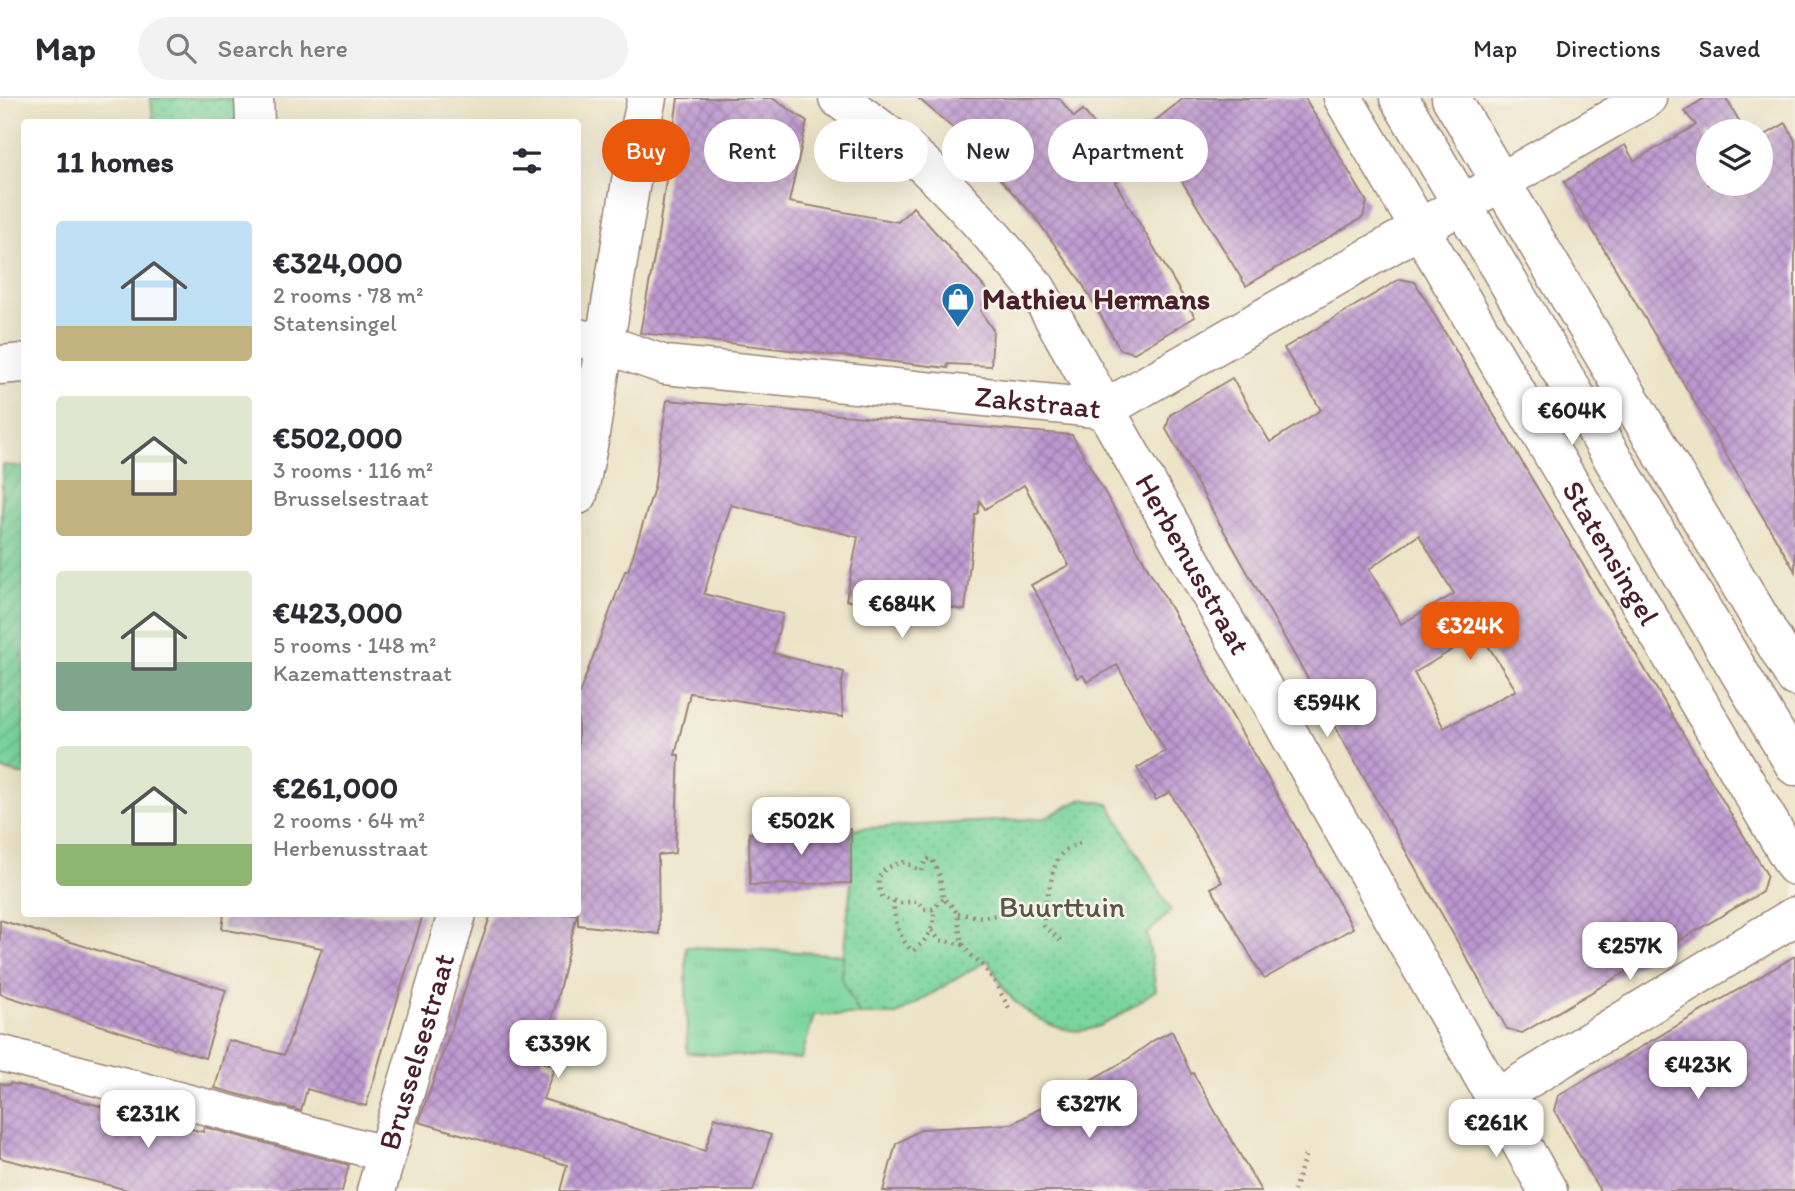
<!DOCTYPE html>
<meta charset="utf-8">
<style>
body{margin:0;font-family:Itim,sans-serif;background:#f2f2f3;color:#2b2b33;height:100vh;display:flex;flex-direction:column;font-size:26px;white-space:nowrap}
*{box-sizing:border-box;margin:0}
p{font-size:23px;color:#7c7c81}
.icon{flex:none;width:38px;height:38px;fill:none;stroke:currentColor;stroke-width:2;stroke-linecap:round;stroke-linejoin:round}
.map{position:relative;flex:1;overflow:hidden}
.sheet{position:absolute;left:21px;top:21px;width:560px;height:798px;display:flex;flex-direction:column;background:#fff;border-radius:7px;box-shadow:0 7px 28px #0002}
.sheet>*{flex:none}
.top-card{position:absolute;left:602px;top:21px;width:665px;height:63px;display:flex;gap:14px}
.fabs{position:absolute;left:1696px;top:21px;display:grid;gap:14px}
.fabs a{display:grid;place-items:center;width:77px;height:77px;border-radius:50%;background:#fff;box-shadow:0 7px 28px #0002;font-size:35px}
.price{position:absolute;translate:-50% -60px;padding:0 16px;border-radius:14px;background:#fff;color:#222;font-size:23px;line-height:46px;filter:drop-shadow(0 2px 4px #0008)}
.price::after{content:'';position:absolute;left:50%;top:42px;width:21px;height:16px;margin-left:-10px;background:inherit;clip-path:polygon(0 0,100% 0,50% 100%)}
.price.on{background:#ea580c;color:#fff}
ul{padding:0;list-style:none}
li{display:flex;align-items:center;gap:21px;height:175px;padding:0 35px}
li span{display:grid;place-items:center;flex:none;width:196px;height:140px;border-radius:7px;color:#555}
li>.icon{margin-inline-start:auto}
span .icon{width:84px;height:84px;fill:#fffc;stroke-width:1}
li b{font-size:30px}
h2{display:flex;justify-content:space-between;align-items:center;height:84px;padding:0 35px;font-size:30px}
.tag{padding:0 24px;border-radius:32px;background:#fff;box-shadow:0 7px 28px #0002;font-size:24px;line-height:63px}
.tag.on{background:#ea580c;color:#fff}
header{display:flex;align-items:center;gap:42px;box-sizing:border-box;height:98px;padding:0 35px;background:#fff;border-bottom:2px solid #e1e1e2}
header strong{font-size:33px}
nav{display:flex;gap:38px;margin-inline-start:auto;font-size:24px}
.search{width:490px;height:63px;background:#f2f2f3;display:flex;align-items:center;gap:18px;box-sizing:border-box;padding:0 24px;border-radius:38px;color:#7c7c81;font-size:26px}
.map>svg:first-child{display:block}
.grass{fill:url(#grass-tufts);stroke:#627a64;stroke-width:2}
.park{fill:url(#park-dots);stroke:#627a64;stroke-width:2}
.garden{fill:url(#garden-furrows);stroke:#627a64;stroke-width:2}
.building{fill:url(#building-cross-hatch);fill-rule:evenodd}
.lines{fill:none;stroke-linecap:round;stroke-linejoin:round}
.pedestrian-casing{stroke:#9b8279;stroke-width:38}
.minor-casing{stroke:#9b8279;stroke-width:41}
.tertiary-casing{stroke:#9b8279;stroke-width:41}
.secondary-casing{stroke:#9b8279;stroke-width:41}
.path{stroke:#9b8279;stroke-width:4.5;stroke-dasharray:2 5;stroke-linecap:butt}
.pedestrian{stroke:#fff;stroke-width:35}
.minor{stroke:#fff;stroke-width:38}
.tertiary{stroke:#fff;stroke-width:38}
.secondary{stroke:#fff;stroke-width:38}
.labels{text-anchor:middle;stroke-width:5;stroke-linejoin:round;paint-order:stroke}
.poi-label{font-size:30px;font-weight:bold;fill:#4a1f2b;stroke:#f7f3e8;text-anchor:start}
.street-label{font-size:30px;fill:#4a1f2b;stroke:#f7f3e8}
.park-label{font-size:30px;fill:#58564d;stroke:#f7f3e8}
</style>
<header>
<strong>Map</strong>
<div class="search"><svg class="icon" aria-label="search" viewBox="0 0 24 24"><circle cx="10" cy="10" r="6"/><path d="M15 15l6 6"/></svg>Search here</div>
<nav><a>Map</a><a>Directions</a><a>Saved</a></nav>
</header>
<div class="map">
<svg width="1795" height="1093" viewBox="0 0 1795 1093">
<defs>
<pattern id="grass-tufts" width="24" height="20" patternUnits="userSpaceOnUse" patternTransform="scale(1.75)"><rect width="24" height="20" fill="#7ad59c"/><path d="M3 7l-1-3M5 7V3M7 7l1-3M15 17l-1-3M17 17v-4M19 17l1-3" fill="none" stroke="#6bb687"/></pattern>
<pattern id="park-dots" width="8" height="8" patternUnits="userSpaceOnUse" patternTransform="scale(1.75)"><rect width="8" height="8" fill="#7ad59c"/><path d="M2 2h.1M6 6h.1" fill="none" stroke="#6bb687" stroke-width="1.8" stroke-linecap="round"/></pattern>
<pattern id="garden-furrows" width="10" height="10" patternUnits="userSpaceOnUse" patternTransform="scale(1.75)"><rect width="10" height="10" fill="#7ad59c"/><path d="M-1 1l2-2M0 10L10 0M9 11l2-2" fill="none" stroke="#6bb687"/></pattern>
<pattern id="building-cross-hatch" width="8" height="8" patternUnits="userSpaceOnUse" patternTransform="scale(1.75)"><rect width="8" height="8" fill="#be99d1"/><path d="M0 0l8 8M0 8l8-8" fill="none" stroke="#9c7caa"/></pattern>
</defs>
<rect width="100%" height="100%" fill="#f7f3e8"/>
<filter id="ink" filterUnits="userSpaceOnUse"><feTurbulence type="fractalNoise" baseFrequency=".0143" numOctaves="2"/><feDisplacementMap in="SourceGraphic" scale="14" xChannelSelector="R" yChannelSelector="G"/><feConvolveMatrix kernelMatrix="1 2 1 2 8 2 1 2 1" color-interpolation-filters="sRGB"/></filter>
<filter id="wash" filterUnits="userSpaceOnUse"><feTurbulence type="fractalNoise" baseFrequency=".00686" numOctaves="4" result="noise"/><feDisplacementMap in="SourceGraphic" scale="28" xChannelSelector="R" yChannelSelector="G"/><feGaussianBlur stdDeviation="1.57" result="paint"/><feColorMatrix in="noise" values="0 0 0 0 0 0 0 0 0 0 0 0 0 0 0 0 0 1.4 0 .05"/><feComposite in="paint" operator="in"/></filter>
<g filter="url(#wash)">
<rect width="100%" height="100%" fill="#ece4c7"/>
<!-- grass -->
<path class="grass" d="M686 849 751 851 843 857 841 880 860 917H814L801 961 687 955Z"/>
<!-- park -->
<g class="park">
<path d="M151 0H243L244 24H153Z"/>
<path d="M1082 701 1109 706 1171 813 1147 836 1156 892C1136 905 1113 925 1090 931 1062 939 1024 916 1007 895 1000 886 994 872 988 862L896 917H860L841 880 851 785V731L1045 720Z"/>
</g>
<!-- garden -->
<path class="garden" d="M3 367 24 369V677L0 671V438Z"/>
<g id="blocks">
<!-- building -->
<g class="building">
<path d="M678 0H772L807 23 789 104 898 124 913 109 986 191 981 214 993 232 991 268 947 266 948 270 640 235 657 144Z"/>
<path d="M918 0H1059L1074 19 1083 12 1116 53 1184 0H1305L1367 104 1363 119 1246 188 1164 54 1115 84 1195 219 1134 255 1120 251 1080 182 1034 118 954 31Z"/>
<path d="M1705 0H1726L1745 33H1708V86H1760V40L1786 25 1795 43V473L1564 84 1625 47 1634 63 1696 27 1684 13Z"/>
<path d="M1400 181 1415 184 1767 777 1762 794 1522 935 1507 931 1166 331 1170 317 1232 280 1270 344 1321 312 1284 250ZM1419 437 1454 496 1401 526 1369 471ZM1480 535 1516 592 1444 630 1414 575Z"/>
<path d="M667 302 1072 337 1353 830 1264 881 1211 790 1222 784 1170 694 1156 702 1137 670 1165 653 1117 567 1087 584 1083 577 1077 580 1042 505 1031 487 1069 467 1024 387 985 411 980 403 978 415 975 417 965 512 888 500 886 512 846 502 858 439 731 407 704 496 783 516 773 555 844 574 841 590 843 619 690 595 675 657H679L675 755 658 757 659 836 578 827V599L625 473H628L654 390Z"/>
<path d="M825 730 851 731V785L750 787 749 735Z"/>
<path d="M224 816H423L366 1008 307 991 301 1013 215 990 228 942 284 957 322 850 222 831Z"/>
<path d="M491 816H577L542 964 555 968 543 1001 705 1053 715 1019 771 1037 753 1093H560L567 1067 419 1024Z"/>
<path d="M0 822 226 892 205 960 0 896Z"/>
<path d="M1795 858V1093H1600L1554 1012 1558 998Z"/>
<path d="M1172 933 1191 976 1193 975 1261 1093H883L896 1046 922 1031 1012 1026 1128 961 1154 942Z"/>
<path d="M0 985 9 987 10 985 203 1034 204 1029 349 1067 342 1093H132L0 1060Z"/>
</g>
</g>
</g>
<g filter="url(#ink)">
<use href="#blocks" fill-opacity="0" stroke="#9b8279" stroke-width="2"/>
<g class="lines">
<defs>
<path id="pedestrian" d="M0 955 386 1056"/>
<g id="minor">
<path d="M254 0 255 24"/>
<path id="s1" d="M838 0C861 17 886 34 907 52 956 94 997 143 1037 191L1548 1093"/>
<path id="s2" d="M1343 0 1795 768"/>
<path d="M1451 0 1795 579"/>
<path id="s3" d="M578 240 605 246 665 267 1105 311 1647 0"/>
<path d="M0 267 24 265"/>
<path d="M1495 1001 1795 818"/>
</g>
<g id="tertiary">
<path d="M578 397 588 348 638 40 647 0"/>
<path id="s4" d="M376 1093 457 816"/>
</g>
<path id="secondary" d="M1399 0 1795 668"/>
</defs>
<!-- pedestrian casing -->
<use href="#pedestrian" class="pedestrian-casing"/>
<!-- minor casing -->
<use href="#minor" class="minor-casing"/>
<!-- tertiary casing -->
<use href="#tertiary" class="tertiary-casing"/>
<!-- secondary casing -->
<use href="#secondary" class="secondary-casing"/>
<!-- path -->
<g class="path">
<path d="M943 801 933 811H924L918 803 901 805 883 800C872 778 883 768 905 764L921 773 926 761H932L940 779 943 801C965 815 954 826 964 848 969 858 977 860 983 868 993 880 1001 896 1009 910"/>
<path d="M893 803C894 818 899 843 913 853 928 840 936 831 933 811"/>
<path d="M1044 806V828L1062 844"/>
<path d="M958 816 983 819 1030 812 1044 806C1056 780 1048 753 1081 745"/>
<path d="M932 832 939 842 964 847"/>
<path d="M1294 1093 1305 1058"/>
</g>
<!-- pedestrian -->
<use href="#pedestrian" class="pedestrian"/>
<!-- minor -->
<use href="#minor" class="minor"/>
<!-- tertiary -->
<use href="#tertiary" class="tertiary"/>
<!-- secondary -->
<use href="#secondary" class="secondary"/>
</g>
</g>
<!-- icons -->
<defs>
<symbol id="shop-pin" viewBox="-11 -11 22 30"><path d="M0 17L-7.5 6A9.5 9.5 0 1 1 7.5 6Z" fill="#1f6fb2" stroke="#f7f3e8"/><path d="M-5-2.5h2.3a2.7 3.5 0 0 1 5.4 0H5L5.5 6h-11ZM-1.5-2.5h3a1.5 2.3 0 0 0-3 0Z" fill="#fff"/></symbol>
</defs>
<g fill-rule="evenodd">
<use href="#shop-pin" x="939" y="182" width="38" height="52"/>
</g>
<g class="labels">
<!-- poi labels -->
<g class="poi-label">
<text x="982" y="211">Mathieu Hermans</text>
</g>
<!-- street labels -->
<g class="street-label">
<text dy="10" stroke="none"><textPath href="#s3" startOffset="466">Zakstraat</textPath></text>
<text dy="10" stroke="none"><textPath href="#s2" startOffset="528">Statensingel</textPath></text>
<text dy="10" stroke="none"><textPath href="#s1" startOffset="593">Herbenusstraat</textPath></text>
<text dy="10" stroke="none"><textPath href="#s4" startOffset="145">Brusselsestraat</textPath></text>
</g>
<!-- park labels -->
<g class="park-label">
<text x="1062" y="819">Buurttuin</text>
</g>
</g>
</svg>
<div class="fabs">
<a><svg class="icon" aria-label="layers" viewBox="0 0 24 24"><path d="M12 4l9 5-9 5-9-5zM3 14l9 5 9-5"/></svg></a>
</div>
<b class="price" style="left:1572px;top:349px">€604K</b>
<b class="price" style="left:902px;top:542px">€684K</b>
<b class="price on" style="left:1470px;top:564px">€324K</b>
<b class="price" style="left:1327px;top:641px">€594K</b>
<b class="price" style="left:801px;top:759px">€502K</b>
<b class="price" style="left:1630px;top:884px">€257K</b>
<b class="price" style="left:558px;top:982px">€339K</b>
<b class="price" style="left:1698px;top:1003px">€423K</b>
<b class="price" style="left:1089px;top:1042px">€327K</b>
<b class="price" style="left:148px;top:1052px">€231K</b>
<b class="price" style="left:1496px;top:1061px">€261K</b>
<div class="top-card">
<a class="tag on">Buy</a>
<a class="tag">Rent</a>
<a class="tag">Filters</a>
<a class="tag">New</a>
<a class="tag">Apartment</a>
</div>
<section class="sheet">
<h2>11 homes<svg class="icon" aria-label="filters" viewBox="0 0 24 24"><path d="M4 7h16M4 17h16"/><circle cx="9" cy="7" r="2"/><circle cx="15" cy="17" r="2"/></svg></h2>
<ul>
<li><span style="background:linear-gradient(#bfe0f5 75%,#c2b280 0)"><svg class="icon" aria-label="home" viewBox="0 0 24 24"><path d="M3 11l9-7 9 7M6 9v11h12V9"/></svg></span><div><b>€324,000</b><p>2 rooms · 78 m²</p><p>Statensingel</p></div></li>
<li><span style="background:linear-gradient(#dfe7d0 60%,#c2b280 0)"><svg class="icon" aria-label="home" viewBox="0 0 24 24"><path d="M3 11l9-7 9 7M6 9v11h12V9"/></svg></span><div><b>€502,000</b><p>3 rooms · 116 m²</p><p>Brusselsestraat</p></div></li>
<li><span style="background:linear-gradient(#dfe7d0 65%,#7fa58c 0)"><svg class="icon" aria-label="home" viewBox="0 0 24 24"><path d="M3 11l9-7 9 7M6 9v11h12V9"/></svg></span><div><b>€423,000</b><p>5 rooms · 148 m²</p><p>Kazemattenstraat</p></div></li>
<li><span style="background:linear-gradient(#dfe7d0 70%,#8fb573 0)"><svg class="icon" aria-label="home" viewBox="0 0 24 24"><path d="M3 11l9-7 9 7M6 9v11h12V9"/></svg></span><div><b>€261,000</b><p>2 rooms · 64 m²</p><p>Herbenusstraat</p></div></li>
</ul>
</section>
</div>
